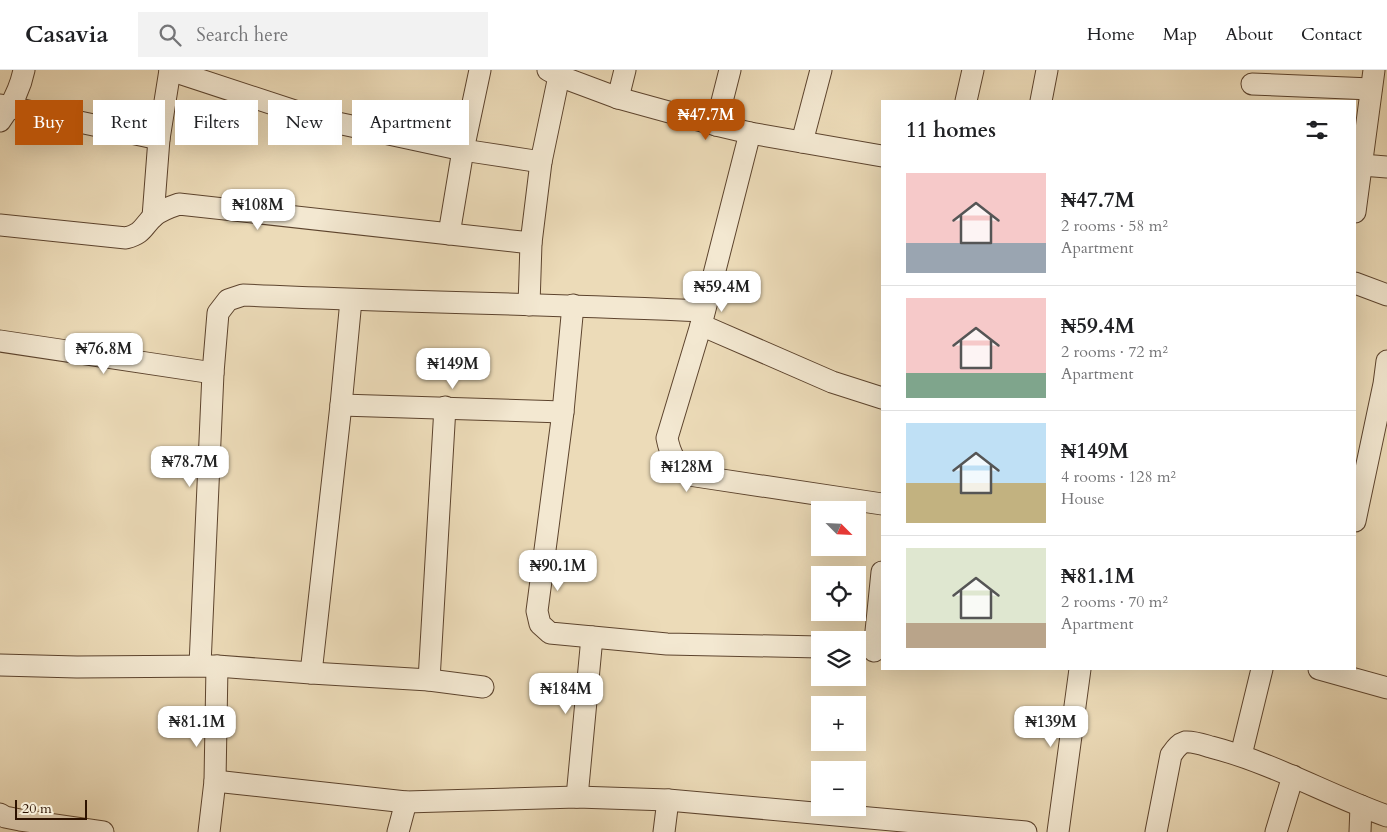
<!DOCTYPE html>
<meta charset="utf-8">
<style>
body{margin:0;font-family:Cardo,serif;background:#f2f2f2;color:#202124;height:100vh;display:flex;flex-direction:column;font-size:19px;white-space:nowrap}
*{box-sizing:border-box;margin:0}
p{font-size:16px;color:#757577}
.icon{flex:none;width:28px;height:28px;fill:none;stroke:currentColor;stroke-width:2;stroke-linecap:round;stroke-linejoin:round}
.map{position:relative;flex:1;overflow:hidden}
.drawer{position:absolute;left:881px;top:30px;width:475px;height:570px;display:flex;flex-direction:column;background:#fff;border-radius:0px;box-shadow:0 5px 20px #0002}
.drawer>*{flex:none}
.hud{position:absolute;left:15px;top:30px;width:475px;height:45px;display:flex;gap:10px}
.needle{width:32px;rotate:114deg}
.tools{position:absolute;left:811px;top:431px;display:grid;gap:10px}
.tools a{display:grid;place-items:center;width:55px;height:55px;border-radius:0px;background:#fff;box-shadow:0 5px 20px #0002;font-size:25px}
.scale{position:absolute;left:15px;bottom:12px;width:72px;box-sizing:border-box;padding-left:5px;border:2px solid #2d1200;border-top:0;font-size:14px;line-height:18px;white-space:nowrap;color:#2d1200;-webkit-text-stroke:4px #f3e8d1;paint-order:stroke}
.price{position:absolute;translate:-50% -42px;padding:0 11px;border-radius:10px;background:#fff;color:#222;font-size:16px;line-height:32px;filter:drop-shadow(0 1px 2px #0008)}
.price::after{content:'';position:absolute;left:50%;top:30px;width:15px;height:11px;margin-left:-8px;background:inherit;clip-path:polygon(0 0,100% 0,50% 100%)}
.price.selected{background:#b45309;color:#fff}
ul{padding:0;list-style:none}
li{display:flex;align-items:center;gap:15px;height:125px;padding:0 25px}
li+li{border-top:1px solid #e0e0e0}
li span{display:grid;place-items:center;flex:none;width:140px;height:100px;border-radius:0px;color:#555}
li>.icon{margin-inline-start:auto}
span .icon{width:60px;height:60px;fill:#fffc;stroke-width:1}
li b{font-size:21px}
h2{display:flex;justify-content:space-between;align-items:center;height:60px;padding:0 25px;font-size:21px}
.tag{padding:0 18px;border-radius:0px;background:#fff;box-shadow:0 5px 20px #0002;font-size:18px;line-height:45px}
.tag.selected{background:#b45309;color:#fff}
header{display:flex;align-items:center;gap:30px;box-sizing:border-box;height:70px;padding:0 25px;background:#fff;border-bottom:1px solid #e0e0e0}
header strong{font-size:24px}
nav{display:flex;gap:28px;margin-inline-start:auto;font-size:18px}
.search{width:350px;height:45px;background:#f2f2f2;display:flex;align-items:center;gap:12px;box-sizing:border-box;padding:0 18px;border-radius:0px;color:#757577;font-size:19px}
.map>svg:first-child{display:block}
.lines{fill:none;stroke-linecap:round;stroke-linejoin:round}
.street-casing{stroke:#5d442e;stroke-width:23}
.street{stroke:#f3e8d1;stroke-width:21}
</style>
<header>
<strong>Casavia</strong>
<div class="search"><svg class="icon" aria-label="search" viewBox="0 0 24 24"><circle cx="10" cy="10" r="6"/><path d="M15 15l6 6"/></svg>Search here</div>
<nav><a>Home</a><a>Map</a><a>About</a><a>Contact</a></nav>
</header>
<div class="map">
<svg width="1387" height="762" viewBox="0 0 1387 762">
<rect width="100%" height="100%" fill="#ecdbb8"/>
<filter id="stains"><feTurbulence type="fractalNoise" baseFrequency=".004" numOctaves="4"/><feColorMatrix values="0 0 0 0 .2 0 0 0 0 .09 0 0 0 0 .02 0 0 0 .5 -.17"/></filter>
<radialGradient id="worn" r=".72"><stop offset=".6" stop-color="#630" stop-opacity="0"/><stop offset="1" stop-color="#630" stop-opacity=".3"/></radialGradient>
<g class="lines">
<defs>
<g id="street">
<path d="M170 0 319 49 463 80 541 92"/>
<path d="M548 0 559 6 618 28 716 55 750 63 882 86"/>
<path d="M1252 14 1371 19"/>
<path d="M618 28 625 0"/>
<path d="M966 31 973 0"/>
<path d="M1041 31 1047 0"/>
<path d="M0 35 159 69"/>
<path d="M0 51C12 35 20 20 24 0"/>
<path d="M716 55 730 0"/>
<path d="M750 63 701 255 832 312 882 328"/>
<path d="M802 72 821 0"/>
<path d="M1362 95 1387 97"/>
<path d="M1355 142 1374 0"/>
<path d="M153 147 159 69 170 0"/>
<path d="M0 155 126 168C144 163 142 157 154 146 161 140 170 137 179 134L531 173"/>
<path d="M449 164 463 80 480 0"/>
<path d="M1355 213 1387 225"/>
<path d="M529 235 531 173 541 92 559 6"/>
<path d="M573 235 563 342 537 541 540 554 550 563 667 574 820 577"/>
<path d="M701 255 667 368C670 384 676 395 689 405L882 434"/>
<path d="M0 271 213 303"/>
<path d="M341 335 563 342"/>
<path d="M1355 451 1384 314 1387 291"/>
<path d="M874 581 882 502"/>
<path d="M0 595 77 597 217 596 311 603 429 610 483 617"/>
<path d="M200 595 213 303 218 243 228 230 243 225C397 232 550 234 704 241"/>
<path d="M1319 599 1387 618"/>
<path d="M311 603 341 335 351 230"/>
<path d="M429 610 445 337"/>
<path d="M1241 685 1262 599"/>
<path d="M215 711 406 732 577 727 668 730 1026 762"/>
<path d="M577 727 592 567"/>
<path d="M0 744 5 747 20 750 103 762"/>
<path d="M209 762 215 711 217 596"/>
<path d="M398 762 406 732"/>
<path d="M664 762 668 730"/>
<path d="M1058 762 1080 599"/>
<path d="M1156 762 1171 685C1175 680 1178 674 1185 672 1193 671 1204 675 1211 677 1273 693 1328 725 1387 746"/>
<path d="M1276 762 1293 706"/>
<path d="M1360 762 1361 736"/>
</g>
</defs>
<!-- street casing -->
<use href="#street" class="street-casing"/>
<!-- street -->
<use href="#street" class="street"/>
</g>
<rect width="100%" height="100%" filter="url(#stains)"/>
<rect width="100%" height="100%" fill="url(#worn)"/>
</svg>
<div class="tools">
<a><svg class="needle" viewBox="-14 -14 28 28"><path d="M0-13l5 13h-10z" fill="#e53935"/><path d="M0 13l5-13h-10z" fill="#757577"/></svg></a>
<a><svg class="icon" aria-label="locate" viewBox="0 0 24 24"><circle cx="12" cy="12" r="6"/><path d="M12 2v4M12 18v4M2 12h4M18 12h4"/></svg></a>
<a><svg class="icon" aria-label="layers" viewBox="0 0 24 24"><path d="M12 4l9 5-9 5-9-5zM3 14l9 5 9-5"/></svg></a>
<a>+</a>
<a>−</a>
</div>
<div class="scale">20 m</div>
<b class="price selected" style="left:706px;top:71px">₦47.7M</b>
<b class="price" style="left:258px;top:161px">₦108M</b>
<b class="price" style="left:722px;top:243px">₦59.4M</b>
<b class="price" style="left:104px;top:305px">₦76.8M</b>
<b class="price" style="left:453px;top:320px">₦149M</b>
<b class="price" style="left:190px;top:418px">₦78.7M</b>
<b class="price" style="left:687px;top:423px">₦128M</b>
<b class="price" style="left:558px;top:522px">₦90.1M</b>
<b class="price" style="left:566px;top:645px">₦184M</b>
<b class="price" style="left:197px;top:678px">₦81.1M</b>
<b class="price" style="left:1051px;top:678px">₦139M</b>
<div class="hud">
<a class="tag selected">Buy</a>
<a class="tag">Rent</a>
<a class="tag">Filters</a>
<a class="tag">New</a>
<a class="tag">Apartment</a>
</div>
<section class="drawer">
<h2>11 homes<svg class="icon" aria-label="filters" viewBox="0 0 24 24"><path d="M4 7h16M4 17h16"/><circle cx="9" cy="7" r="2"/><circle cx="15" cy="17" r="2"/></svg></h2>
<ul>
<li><span style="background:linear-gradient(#f6c9c9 70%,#9aa5b1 0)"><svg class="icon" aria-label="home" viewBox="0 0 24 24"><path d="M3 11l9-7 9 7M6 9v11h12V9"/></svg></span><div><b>₦47.7M</b><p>2 rooms · 58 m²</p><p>Apartment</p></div></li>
<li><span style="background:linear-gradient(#f6c9c9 75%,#7fa58c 0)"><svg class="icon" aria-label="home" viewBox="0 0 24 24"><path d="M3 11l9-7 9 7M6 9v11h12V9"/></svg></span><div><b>₦59.4M</b><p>2 rooms · 72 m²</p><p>Apartment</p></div></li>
<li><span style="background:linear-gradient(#bfe0f5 60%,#c2b280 0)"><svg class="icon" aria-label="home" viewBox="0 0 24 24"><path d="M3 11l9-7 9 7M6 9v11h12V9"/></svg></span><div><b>₦149M</b><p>4 rooms · 128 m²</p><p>House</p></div></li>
<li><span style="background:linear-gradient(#dfe7d0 75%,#b9a48a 0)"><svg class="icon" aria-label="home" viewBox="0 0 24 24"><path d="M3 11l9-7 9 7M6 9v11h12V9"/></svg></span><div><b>₦81.1M</b><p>2 rooms · 70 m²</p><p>Apartment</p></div></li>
</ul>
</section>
</div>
